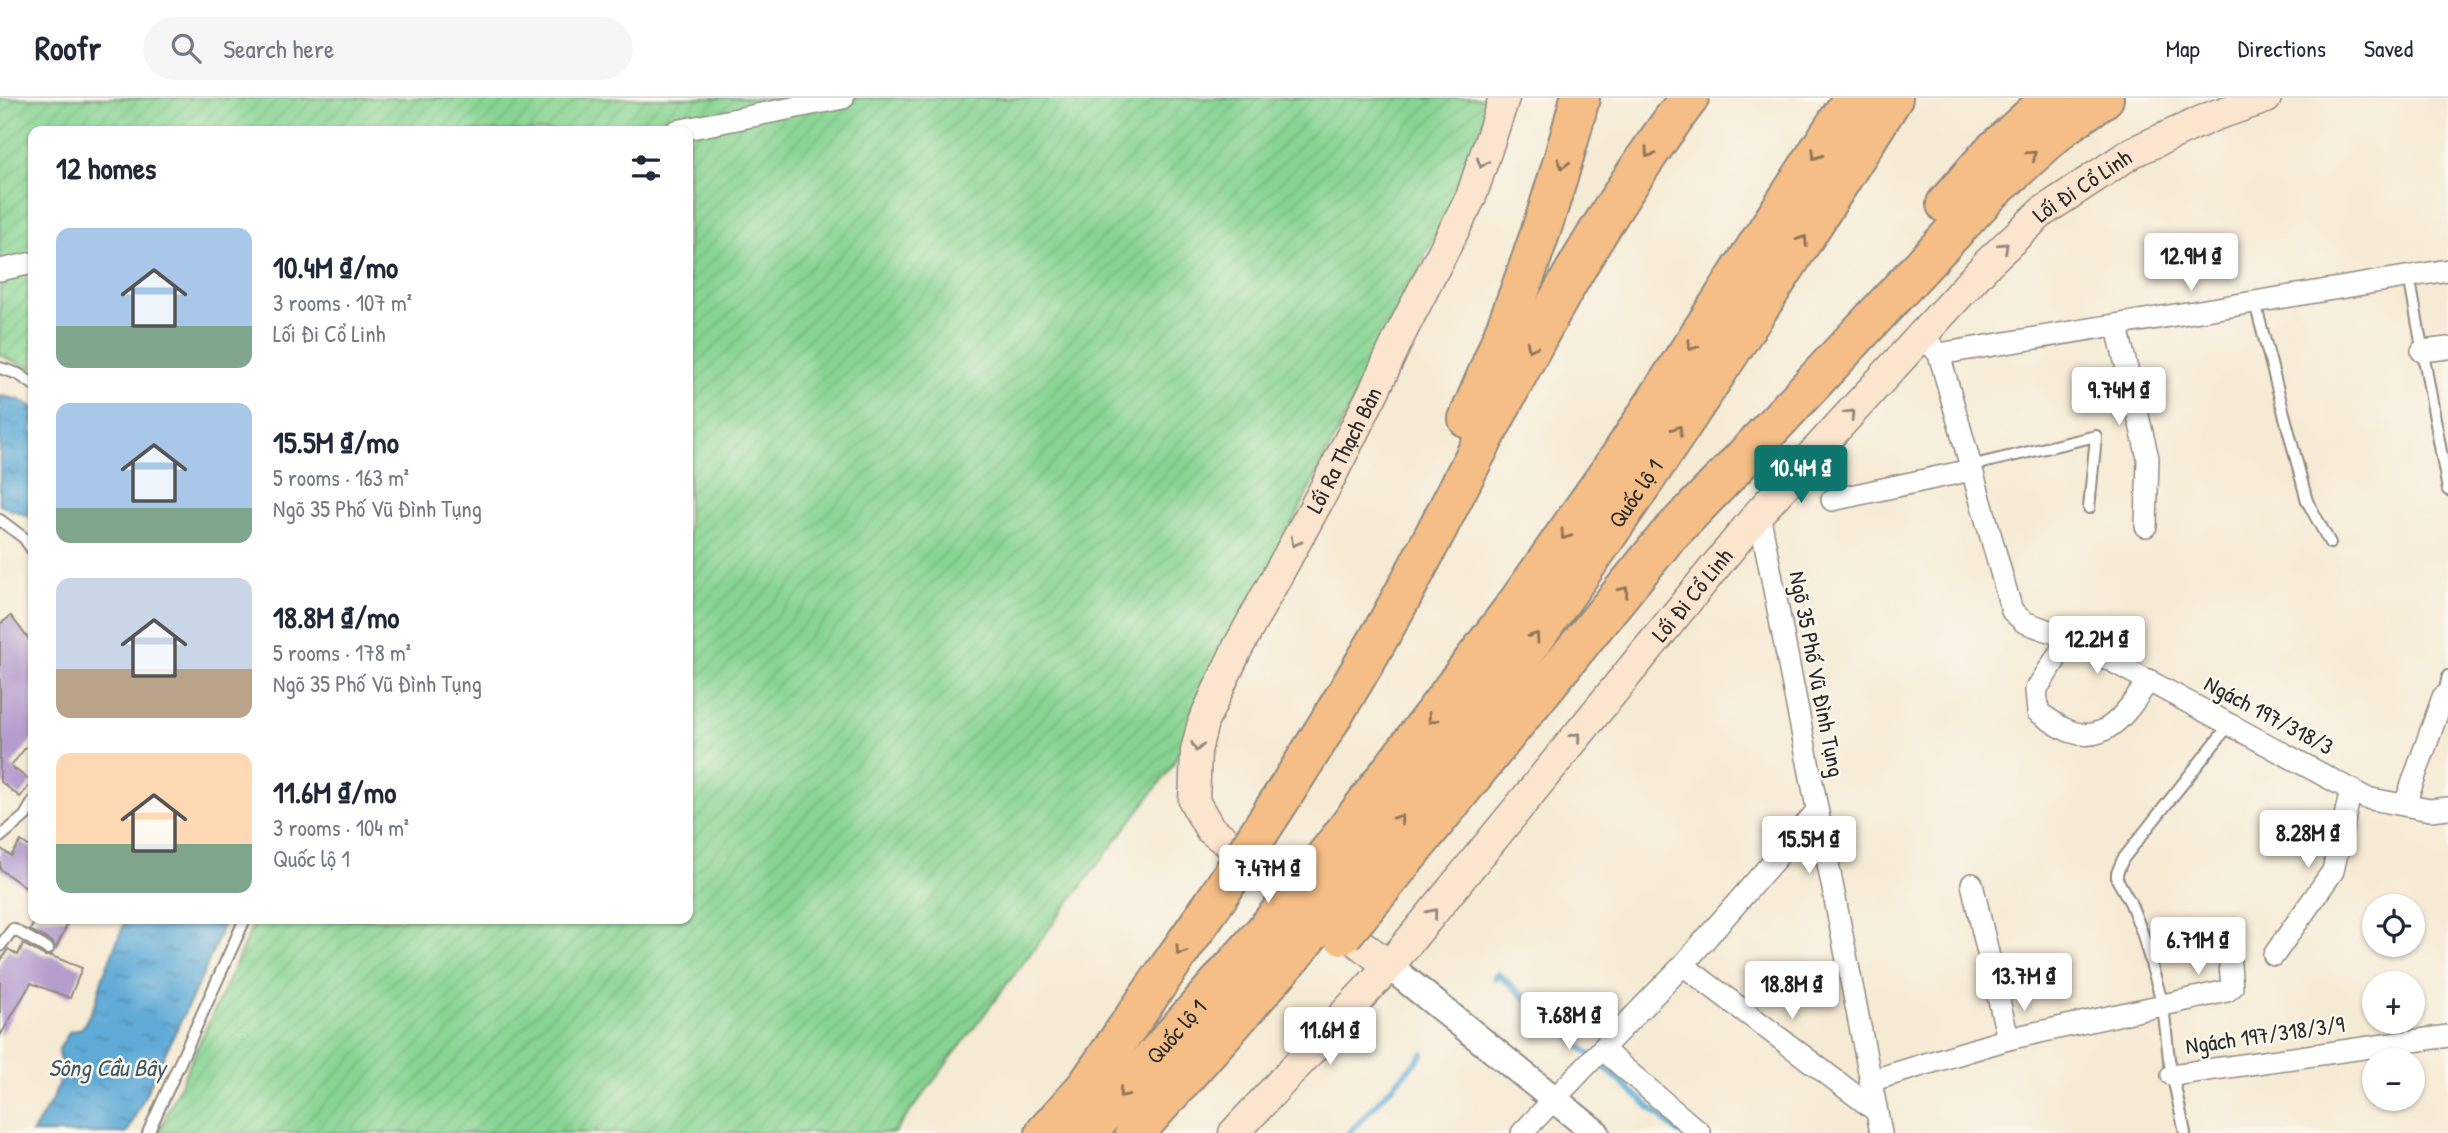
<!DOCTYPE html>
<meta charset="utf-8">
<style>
body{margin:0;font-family:"Patrick Hand",sans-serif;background:#f6f6f7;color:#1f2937;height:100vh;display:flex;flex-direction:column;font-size:26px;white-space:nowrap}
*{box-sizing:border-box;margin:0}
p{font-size:23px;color:#747a83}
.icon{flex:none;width:38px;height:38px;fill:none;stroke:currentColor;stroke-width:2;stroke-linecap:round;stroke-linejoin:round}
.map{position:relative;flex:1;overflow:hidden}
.drawer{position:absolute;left:28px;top:28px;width:665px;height:798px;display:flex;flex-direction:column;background:#fff;border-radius:14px;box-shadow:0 2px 5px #0004}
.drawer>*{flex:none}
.controls{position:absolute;left:2362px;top:796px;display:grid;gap:14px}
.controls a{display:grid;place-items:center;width:63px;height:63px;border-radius:50%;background:#fff;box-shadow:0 2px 5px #0004;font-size:35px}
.price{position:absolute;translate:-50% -60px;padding:0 16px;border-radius:7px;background:#fff;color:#222;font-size:23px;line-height:46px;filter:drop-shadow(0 2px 4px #0008)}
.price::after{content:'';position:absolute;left:50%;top:42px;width:21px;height:16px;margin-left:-10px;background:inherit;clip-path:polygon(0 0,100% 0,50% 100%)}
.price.active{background:#0f766e;color:#fff}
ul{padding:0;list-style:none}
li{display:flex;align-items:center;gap:21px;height:175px;padding:0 28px}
li span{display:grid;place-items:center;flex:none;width:196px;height:140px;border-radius:14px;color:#555}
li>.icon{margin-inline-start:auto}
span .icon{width:84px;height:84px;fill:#fffc;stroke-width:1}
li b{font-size:30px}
h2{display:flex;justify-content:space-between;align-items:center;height:84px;padding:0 28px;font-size:30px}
header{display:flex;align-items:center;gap:42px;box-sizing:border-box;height:98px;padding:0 35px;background:#fff;border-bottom:2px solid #e0e1e3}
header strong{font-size:33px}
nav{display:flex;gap:38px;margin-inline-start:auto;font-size:24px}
.search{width:490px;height:63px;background:#f6f6f7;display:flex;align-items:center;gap:18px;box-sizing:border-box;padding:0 24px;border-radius:38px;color:#747a83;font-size:26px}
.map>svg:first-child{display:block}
.garden{fill:url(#garden-furrows);stroke:#59805f;stroke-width:2}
.water{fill:url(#water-ripples);stroke:#456a81;stroke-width:2}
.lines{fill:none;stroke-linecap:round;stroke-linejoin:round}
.stream{stroke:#5faad7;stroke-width:6}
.building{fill:#b49ccd}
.service-casing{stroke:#908a80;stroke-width:14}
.minor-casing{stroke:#908a80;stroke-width:24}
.tertiary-casing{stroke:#908a80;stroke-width:30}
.secondary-casing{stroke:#908a80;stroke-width:33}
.motorway-casing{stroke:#908a80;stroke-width:42}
.service{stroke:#fff;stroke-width:10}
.minor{stroke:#fff;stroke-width:21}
.tertiary{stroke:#fff;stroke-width:26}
.secondary{stroke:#fbe5cf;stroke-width:30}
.motorway{stroke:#f5be86;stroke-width:38}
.motorway-bridge-casing{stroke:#908a80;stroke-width:42;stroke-linecap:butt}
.motorway-bridge{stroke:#f5be86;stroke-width:38}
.oneway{stroke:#907458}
.oneway2{stroke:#93887d}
.labels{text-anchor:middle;stroke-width:5;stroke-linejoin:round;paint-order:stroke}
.street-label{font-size:23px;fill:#2b2b2b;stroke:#fbf7ec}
.water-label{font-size:24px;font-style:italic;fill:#3d5767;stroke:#fbf7ec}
</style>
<header>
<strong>Roofr</strong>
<div class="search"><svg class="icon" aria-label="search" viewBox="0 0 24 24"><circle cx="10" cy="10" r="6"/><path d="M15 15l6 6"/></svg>Search here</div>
<nav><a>Map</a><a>Directions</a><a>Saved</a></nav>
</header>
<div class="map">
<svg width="2448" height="1035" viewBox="0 0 2448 1035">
<defs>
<pattern id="garden-furrows" width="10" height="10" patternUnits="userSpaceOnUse" patternTransform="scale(1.75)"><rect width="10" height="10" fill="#87d493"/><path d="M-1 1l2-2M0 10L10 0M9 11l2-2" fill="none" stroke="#75b67f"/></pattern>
<pattern id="water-ripples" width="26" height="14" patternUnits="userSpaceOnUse" patternTransform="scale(1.75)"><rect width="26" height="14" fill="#5faad7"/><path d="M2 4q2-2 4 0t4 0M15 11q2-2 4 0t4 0" fill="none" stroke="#4f8baf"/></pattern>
</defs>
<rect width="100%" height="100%" fill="#fbf7ec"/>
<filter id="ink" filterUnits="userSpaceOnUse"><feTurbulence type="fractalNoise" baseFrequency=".0143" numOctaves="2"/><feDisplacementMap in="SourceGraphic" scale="14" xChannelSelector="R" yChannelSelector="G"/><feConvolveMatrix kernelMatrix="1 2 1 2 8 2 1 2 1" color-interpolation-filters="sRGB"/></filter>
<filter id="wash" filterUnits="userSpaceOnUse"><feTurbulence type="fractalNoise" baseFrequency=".00686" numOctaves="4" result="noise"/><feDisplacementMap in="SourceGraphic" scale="28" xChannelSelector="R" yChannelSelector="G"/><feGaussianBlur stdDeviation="1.57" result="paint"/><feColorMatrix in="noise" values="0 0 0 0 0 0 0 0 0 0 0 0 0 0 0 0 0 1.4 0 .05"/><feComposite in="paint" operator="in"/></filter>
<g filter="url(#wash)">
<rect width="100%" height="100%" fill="#f5ead4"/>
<!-- garden -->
<path class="garden" d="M0 0H1494L1459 90 1171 670 894 1035H158L256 821H688V33H33V272L0 257Z"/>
<!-- water -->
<g class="water">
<path d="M0 298 18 301 33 309V420L0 407Z"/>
<path d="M126 821H226L204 874 127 1035H32L53 1001 61 977 59 951 69 934 82 930 95 906 103 878Z"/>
</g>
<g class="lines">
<!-- stream -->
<g class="stream">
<path d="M1495 880 1498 876 1679 1035"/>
<path d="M1349 1035 1423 956"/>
</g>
</g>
<g id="blocks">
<!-- building -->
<g class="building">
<path d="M11 518 33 547V640L11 668 32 684 20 699 0 683V526Z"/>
<path d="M21 743 33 751V795L0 771V750L11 758Z"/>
<path d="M36 821H70L56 850 52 844 30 832Z"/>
<path d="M23 846 45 858H52L82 870 70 900 31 885 0 938V864L8 851 18 857Z"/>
</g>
</g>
</g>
<g filter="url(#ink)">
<use href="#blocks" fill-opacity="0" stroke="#908a80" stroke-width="2"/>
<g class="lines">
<defs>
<g id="service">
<path d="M2409 178 2448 392"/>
<path d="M2255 205 2307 403 2330 445"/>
<path d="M0 270 18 276 33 286"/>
<path d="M1970 368 2096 338 2089 410"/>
<path d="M0 422 24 440 33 453"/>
<path d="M2446 599H2443L2448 578"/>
<path d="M0 739 25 718 33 704"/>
<path d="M0 848 13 831 48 851"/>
<path d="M148 1035 245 821"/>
<path d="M2185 1035 2169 961 2163 907 2142 834 2130 804 2117 781V775L2123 761 2230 626"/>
</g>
<g id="minor">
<path d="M676 33 843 0"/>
<path d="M0 172 33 165"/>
<path d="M2117 229 2148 360 2146 428"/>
<path d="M1923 238 1939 256 2012 513 2024 524 2069 540 2366 700 2430 712 2448 710"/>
<path d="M2422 253 2448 250"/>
<path d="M1939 256 2448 172"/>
<path d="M1832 402 1971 372"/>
<path d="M1759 415 1881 1035"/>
<path d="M2069 540 2036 592 2038 614C2049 621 2061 631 2072 634 2109 647 2131 607 2149 582"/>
<path d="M2405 706 2443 599"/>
<path d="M1972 786 2008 941 2227 893 2232 889 2228 846"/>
<path d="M2274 857 2333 773 2351 691"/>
<path d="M1683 867 1876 1013"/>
<path d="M2172 977 2448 938"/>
<path d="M1870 983 2008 941"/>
<path d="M1522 1035 1602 951"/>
<path d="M1700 1035 1602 951 1683 867 1817 713"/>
</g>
<path id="tertiary" d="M1389 868 1596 1035"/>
<g id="secondary">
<path id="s1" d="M1389 868 1210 731 1194 703 1196 653 1203 624 1237 551 1324 392 1375 291 1402 233 1471 99 1504 0"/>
<path id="s2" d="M1234 1035 1389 868 1759 415 1989 164 2042 114 2133 54 2213 18 2266 0"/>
</g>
<g id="motorway">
<path d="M1946 106 1991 55 2051 0"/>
<path d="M1468 321C1514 216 1552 111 1580 0"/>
<path d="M1273 713C1322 637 1372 556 1414 476 1499 313 1577 147 1689 0"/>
<path d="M1334 748 1518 504 1621 357 1853 0"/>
<path id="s3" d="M1358 776C1409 708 1461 641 1511 573 1646 387 1771 194 1893 0"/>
<path d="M1379 793 1666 440 1732 372 1989 96 2064 28 2104 0"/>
<path d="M1045 1035 1086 989 1219 797"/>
<path id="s4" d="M1087 1035 1265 833"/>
<path d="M1135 1035 1292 858"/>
</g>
</defs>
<!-- service casing -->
<use href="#service" class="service-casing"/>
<!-- minor casing -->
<use href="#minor" class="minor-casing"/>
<!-- tertiary casing -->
<use href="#tertiary" class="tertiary-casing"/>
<!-- secondary casing -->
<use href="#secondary" class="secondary-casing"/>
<!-- motorway casing -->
<use href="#motorway" class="motorway-casing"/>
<!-- service -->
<use href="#service" class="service"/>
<!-- minor -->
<use href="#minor" class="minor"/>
<!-- tertiary -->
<use href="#tertiary" class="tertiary"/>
<!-- secondary -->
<use href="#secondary" class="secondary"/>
<!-- motorway -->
<use href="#motorway" class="motorway"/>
<defs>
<g id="motorway-bridge">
<path d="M1219 797 1273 713"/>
<path d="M1265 833 1334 748"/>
<path d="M1342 837 1379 793"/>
<path d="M1292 858 1358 776"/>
</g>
</defs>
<!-- motorway-bridge casing -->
<use href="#motorway-bridge" class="motorway-bridge-casing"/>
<!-- motorway-bridge -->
<use href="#motorway-bridge" class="motorway-bridge"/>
</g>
<!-- one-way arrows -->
<defs><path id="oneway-chevron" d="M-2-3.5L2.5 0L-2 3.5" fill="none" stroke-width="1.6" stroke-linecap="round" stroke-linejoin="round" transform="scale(1.75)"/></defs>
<g class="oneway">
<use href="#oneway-chevron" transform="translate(1649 55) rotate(125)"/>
<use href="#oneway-chevron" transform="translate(1816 57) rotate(123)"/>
<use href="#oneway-chevron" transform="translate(2032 57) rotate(-42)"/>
<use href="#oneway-chevron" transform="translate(1563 66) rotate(105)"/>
<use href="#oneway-chevron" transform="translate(1803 142) rotate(-57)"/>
<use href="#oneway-chevron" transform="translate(1692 248) rotate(123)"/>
<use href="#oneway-chevron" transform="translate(1531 249) rotate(118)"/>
<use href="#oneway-chevron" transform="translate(1678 332) rotate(-57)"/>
<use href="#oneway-chevron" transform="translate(1565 437) rotate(125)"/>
<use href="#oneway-chevron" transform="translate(1624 493) rotate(-51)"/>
<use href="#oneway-chevron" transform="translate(1535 539) rotate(-55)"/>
<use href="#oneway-chevron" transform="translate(1432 621) rotate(127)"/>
<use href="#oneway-chevron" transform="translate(1399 721) rotate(-53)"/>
<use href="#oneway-chevron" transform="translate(1180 853) rotate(124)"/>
<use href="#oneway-chevron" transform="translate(1123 995) rotate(131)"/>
</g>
<g class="oneway2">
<use href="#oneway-chevron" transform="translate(1482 65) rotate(108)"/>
<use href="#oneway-chevron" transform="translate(2004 149) rotate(-43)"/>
<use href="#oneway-chevron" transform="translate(1850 316) rotate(-47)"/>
<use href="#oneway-chevron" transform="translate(1295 444) rotate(119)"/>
<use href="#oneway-chevron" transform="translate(1576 639) rotate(-51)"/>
<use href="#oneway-chevron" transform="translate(1197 649) rotate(101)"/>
<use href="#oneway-chevron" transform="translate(1433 815) rotate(-51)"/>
</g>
</g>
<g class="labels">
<!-- street labels -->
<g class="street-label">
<text dy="8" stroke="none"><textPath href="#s2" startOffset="1274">Lối Đi Cổ Linh</textPath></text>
<text dy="8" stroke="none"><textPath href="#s1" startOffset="644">Lối Ra Thạch Bàn</textPath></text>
<text dy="8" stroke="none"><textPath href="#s3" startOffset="471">Quốc lộ 1</textPath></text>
<text dy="8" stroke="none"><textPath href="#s2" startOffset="707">Lối Đi Cổ Linh</textPath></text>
<text transform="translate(1817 576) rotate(79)" y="8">Ngõ 35 Phố Vũ Đình Tụng</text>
<text transform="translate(2269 617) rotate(28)" y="8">Ngách 197/318/3</text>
<text dy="8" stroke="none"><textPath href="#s4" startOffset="135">Quốc lộ 1</textPath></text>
<text transform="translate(2265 937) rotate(-8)" y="8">Ngách 197/318/3/9</text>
</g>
<!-- water labels -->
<g class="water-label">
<text x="107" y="978">Sông Cầu Bây</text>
</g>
</g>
</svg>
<div class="controls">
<a><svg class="icon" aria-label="locate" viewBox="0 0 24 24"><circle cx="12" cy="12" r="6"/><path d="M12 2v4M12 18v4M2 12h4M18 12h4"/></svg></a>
<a>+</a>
<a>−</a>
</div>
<b class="price" style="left:2191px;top:195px">12.9M ₫</b>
<b class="price" style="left:2119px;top:329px">9.74M ₫</b>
<b class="price active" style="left:1801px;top:407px">10.4M ₫</b>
<b class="price" style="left:2097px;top:578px">12.2M ₫</b>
<b class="price" style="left:2308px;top:772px">8.28M ₫</b>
<b class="price" style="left:1809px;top:778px">15.5M ₫</b>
<b class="price" style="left:1268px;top:807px">7.47M ₫</b>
<b class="price" style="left:2198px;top:879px">6.71M ₫</b>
<b class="price" style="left:2024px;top:915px">13.7M ₫</b>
<b class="price" style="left:1792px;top:923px">18.8M ₫</b>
<b class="price" style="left:1569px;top:954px">7.68M ₫</b>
<b class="price" style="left:1330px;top:969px">11.6M ₫</b>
<section class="drawer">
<h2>12 homes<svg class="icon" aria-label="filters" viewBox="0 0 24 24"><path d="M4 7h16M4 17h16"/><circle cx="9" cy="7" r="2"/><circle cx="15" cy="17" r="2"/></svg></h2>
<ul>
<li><span style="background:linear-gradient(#a9c7e8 70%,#7fa58c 0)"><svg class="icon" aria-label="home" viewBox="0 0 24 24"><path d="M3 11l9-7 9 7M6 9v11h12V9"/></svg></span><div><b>10.4M ₫/mo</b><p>3 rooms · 107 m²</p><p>Lối Đi Cổ Linh</p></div></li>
<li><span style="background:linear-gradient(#a9c7e8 75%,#7fa58c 0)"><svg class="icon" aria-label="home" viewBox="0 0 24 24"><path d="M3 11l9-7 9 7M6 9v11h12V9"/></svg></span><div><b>15.5M ₫/mo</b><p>5 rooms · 163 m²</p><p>Ngõ 35 Phố Vũ Đình Tụng</p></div></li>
<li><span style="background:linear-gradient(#c9d6e8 65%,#b9a48a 0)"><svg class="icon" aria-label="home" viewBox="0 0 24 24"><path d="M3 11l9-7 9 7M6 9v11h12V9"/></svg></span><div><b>18.8M ₫/mo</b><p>5 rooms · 178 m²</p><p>Ngõ 35 Phố Vũ Đình Tụng</p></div></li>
<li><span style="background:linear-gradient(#ffd9b3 65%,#7fa58c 0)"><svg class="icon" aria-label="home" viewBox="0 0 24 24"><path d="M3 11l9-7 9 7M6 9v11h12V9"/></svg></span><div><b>11.6M ₫/mo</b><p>3 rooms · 104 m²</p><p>Quốc lộ 1</p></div></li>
</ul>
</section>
</div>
